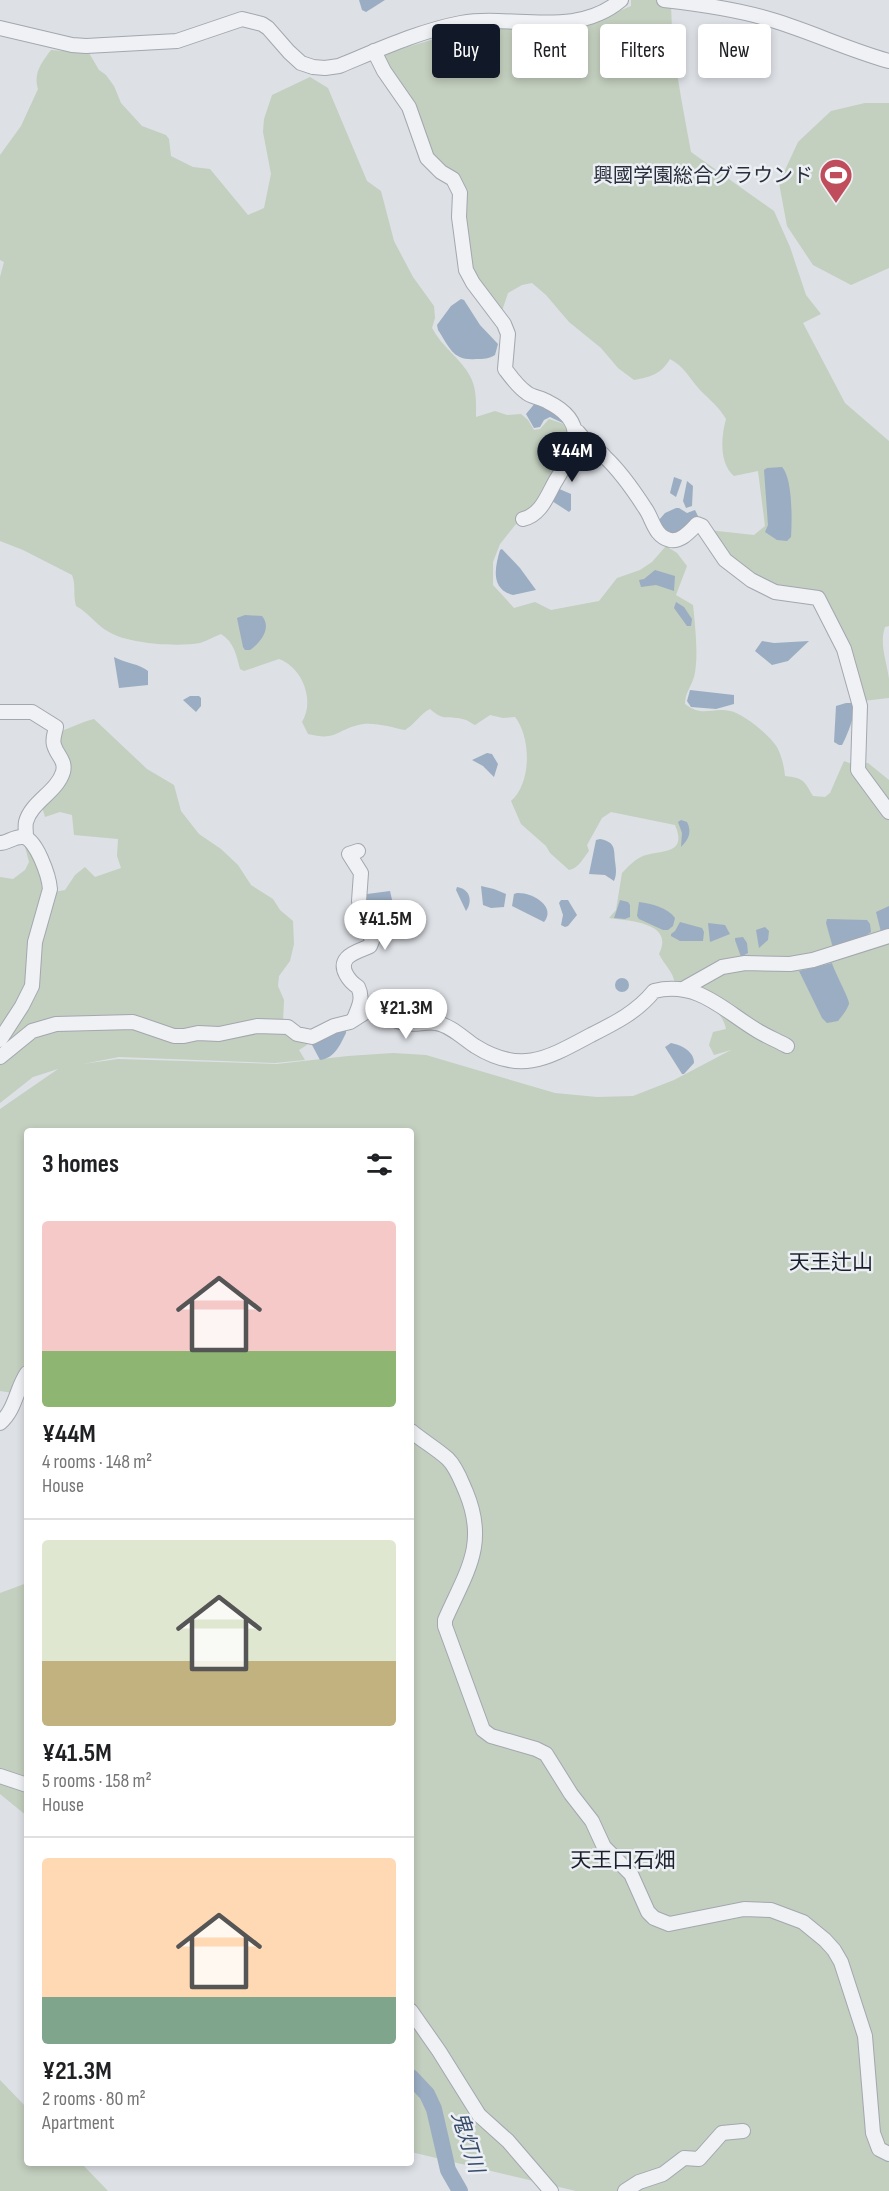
<!DOCTYPE html>
<meta charset="utf-8">
<style>
body{margin:0;font-family:"Sofia Sans Condensed","Noto Sans JP",sans-serif;background:#f2f2f2;color:#202124;height:100vh;display:flex;flex-direction:column;font-size:22px;white-space:nowrap}
*{box-sizing:border-box;margin:0}
p{font-size:20px;color:#757577}
.icon{flex:none;width:33px;height:33px;fill:none;stroke:currentColor;stroke-width:2;stroke-linecap:round;stroke-linejoin:round}
.map{position:relative;flex:1;overflow:hidden}
.drawer{position:absolute;left:24px;top:1128px;width:390px;height:1038px;display:flex;flex-direction:column;background:#fff;border-radius:6px;box-shadow:0 3px 9px #0003}
.drawer>*{flex:none}
.top-card{position:absolute;left:432px;top:24px;width:366px;height:54px;display:flex;gap:12px}
.price{position:absolute;translate:-50% -51px;padding:0 14px;border-radius:21px;background:#fff;color:#222;font-size:20px;line-height:39px;filter:drop-shadow(0 2px 3px #0008)}
.price::after{content:'';position:absolute;left:50%;top:36px;width:18px;height:14px;margin-left:-9px;background:inherit;clip-path:polygon(0 0,100% 0,50% 100%)}
.price.current{background:#111827;color:#fff}
ul{padding:0;list-style:none}
li{display:grid;align-content:center;gap:12px;height:318px;padding:0 18px}
li+li{border-top:2px solid #e0e0e0}
li span{display:grid;place-items:center;height:186px;border-radius:6px;color:#555}
li>.icon{margin-inline-start:auto}
span .icon{width:108px;height:108px;fill:#fffc;stroke-width:1}
li b{font-size:26px}
h2{display:flex;justify-content:space-between;align-items:center;height:72px;padding:0 18px;font-size:26px}
.tag{padding:0 21px;border-radius:6px;background:#fff;box-shadow:0 3px 9px #0003;font-size:21px;line-height:54px}
.tag.current{background:#111827;color:#fff}
.map>svg:first-child{display:block}
.green{fill:#c3cfbf}
.water{fill:#9badc2}
.lines{fill:none;stroke-linecap:round;stroke-linejoin:round}
.river{stroke:#9badc2;stroke-width:16}
.minor-casing{stroke:#a3a7af;stroke-width:16}
.minor{stroke:#eff1f4;stroke-width:14}
.labels{text-anchor:middle;stroke-width:5;stroke-linejoin:round;paint-order:stroke}
.poi-label{font-size:20px;fill:#282e3b;stroke:#eceff3;text-anchor:end}
.neighbourhood-label{font-size:21px;fill:#1a202b;stroke:#eceff3}
.water-label{font-size:21px;font-style:italic;fill:#364c6a;stroke:#eceff3}
</style>
<div class="map">
<svg width="889" height="2191" viewBox="0 0 889 2191">
<rect width="100%" height="100%" fill="#dde0e5"/>
<!-- green -->
<g class="green">
<path d="M631 0H671C671 51 682 102 691 152L774 211 790 247 806 295 821 314 803 323 845 403 889 441V626L885 627C879 644 887 662 889 679 889 685 889 692 889 698L863 701 825 600 777 589 727 556 708 530 754 535 765 526 758 471 734 476C719 463 721 437 726 419 719 407 710 400 700 390 690 379 684 366 670 359 661 374 651 377 634 380L618 368 601 348 569 322 546 295 532 283 522 285 508 293 501 314 469 267 464 192 429 156 381 55 458 32 487 28 555 31 584 26 631 6Z"/>
<path d="M51 50 89 53 99 70 106 75 114 86 121 103 142 126 166 135 169 139 171 156 193 167 210 169 248 215 264 208 271 174 263 132 264 119 272 95 310 77 328 88 367 181 381 191 394 241 413 277 434 306 435 318 432 328C442 347 461 359 470 376 477 389 476 403 476 417L495 411 507 415 521 414 528 420 534 430 540 429 549 419 573 427 572 435 547 498 520 519 500 544 493 562V585L514 608 535 602 551 610 599 601 617 578 640 570 652 562 666 546 677 553 687 566 676 595 693 605C695 625 699 658 694 677 691 687 685 693 685 704 704 718 711 707 730 711 743 713 772 737 778 749 782 758 784 766 785 776 803 778 804 780 813 796L825 797 830 793 844 761 852 764 868 763 889 780V2191H576L411 2152V1131H27V1395L0 1391V1109L58 1069 33 1077 0 1103V1044L20 1016 54 892 65 890 75 875 85 867 95 877 121 868 117 856 118 839 74 835 72 815 60 812 45 817 42 807 61 784 57 748 58 732C71 728 81 722 94 719L147 769 174 785 181 811 199 834 221 849 238 865 251 885 273 899 280 910 293 921 294 944 290 961 279 976 278 986 284 1000 283 1023 306 1039 307 1045 299 1050 305 1060 275 1063 119 1057 83 1064 118 1059 277 1064 348 1056 393 1053 426 1055 555 1093 597 1097 633 1096 674 1080 731 1050 714 1055 709 1045 713 1032 726 1029C722 1006 692 995 675 984 673 971 665 966 659 954 675 922 629 921 609 918L616 910 622 873C628 867 633 861 641 857 657 849 689 857 675 825L611 812 602 818 587 845 589 851C583 858 579 868 569 870L550 853 546 846 521 824 511 801C532 783 531 737 515 717L503 718 490 715 475 725C471 723 466 719 462 719 446 715 445 722 430 709 420 714 415 724 405 730 391 727 372 721 358 725 335 731 336 741 308 734L302 722C315 701 303 668 279 659L244 671 240 669C236 654 234 642 221 634 215 636 207 641 200 643 177 647 129 644 109 632 96 625 89 613 76 606 73 595 76 584 72 575L23 550 0 541V277L4 262 0 260V155L21 126 38 89C33 73 42 62 51 50Z"/>
<path d="M865 103H889V268L851 285 813 265 787 226 779 183 798 142 831 111Z"/>
<path d="M26 840 46 883 28 984 0 1030V877L13 879 25 870 29 862 24 843Z"/>
<path d="M27 1583V1816L0 1794V1593Z"/>
<path d="M0 2080 27 2108V2163H81L108 2191H0Z"/>
</g>
<!-- water -->
<g class="water">
<path d="M359 0H385L366 12 362 10Z"/>
<path d="M461 299 464 300 480 325 498 344 495 355C489 359 483 359 476 359 453 361 450 348 438 330L437 325 451 306Z"/>
<path d="M536 402 557 414 567 425 550 417 544 420 540 427 534 428 526 414Z"/>
<path d="M782 467C793 479 792 521 791 537L787 541 777 540 765 532 768 525 764 470 767 468Z"/>
<path d="M674 477 682 480 676 497 670 493Z"/>
<path d="M687 481 693 486 692 506 686 508 683 501Z"/>
<path d="M557 488 571 494V510L569 512 552 501Z"/>
<path d="M676 508H679L687 513 695 510 698 516 695 522 674 535 666 532 659 520 665 513Z"/>
<path d="M502 549 520 568 536 590 513 595C490 589 495 567 500 550Z"/>
<path d="M655 570 675 576 674 591 656 585 641 587 639 580 644 579Z"/>
<path d="M676 602 684 607 692 619 691 626H687L674 608Z"/>
<path d="M245 615 262 616C272 628 261 642 250 650H245L243 647 237 618Z"/>
<path d="M762 641 774 643 809 641 788 661 772 665 755 651Z"/>
<path d="M114 657C125 663 140 664 148 671V685L119 688Z"/>
<path d="M690 690 734 695V704L716 709 691 707 687 701Z"/>
<path d="M190 696H199L201 698V706L196 712 183 700Z"/>
<path d="M846 703H855C856 713 847 736 842 745H839L834 742 836 706Z"/>
<path d="M487 753 492 754 498 764 494 777 483 766 472 760Z"/>
<path d="M681 820 687 822C692 832 689 839 681 847L682 833 678 822Z"/>
<path d="M600 839C615 842 614 848 615 861 616 869 617 874 614 881L605 875 589 874 596 840Z"/>
<path d="M481 886 494 889 506 894 504 907 491 908 483 905Z"/>
<path d="M457 887C470 889 473 901 466 911L456 890Z"/>
<path d="M390 891 397 921 382 938 374 939 364 900 367 894Z"/>
<path d="M517 893C531 892 557 906 544 922L512 906 514 894Z"/>
<path d="M561 900H568L577 915 568 926 565 927 561 925 563 915 559 903Z"/>
<path d="M620 900 628 902 630 905V917L625 919 614 918Z"/>
<path d="M639 902C652 904 667 907 675 918L673 926 668 930H663L639 919 637 916Z"/>
<path d="M889 906V930L881 932 876 912Z"/>
<path d="M827 919 867 920 870 924 871 932 862 938 833 948 826 923Z"/>
<path d="M680 922 702 928 704 932 703 941H680L671 936V934L675 931Z"/>
<path d="M708 923 725 925 730 934 710 942Z"/>
<path d="M765 927 769 931 768 940 759 948 756 930Z"/>
<path d="M743 937 747 943 748 953 741 957 735 940V938Z"/>
<path d="M832 963C834 971 850 1000 849 1004 847 1010 842 1016 838 1021L827 1023 822 1018 799 971Z"/>
<circle cx="622" cy="985" r="7"/>
<path d="M343 1029 346 1031V1033C340 1045 335 1058 320 1060L311 1043Z"/>
<path d="M671 1043C681 1045 694 1051 694 1063L684 1074H682L665 1047Z"/>
</g>
<g class="lines">
<!-- river -->
<path class="river" d="M411 2077 427 2094 434 2109 448 2170 460 2191"/>
<defs>
<g id="minor">
<path d="M664 0C700 4 737 9 772 20 812 32 849 50 889 61"/>
<path d="M0 28 72 45 86 46 177 41 242 19 262 24 268 28 289 52 301 63 313 67 325 68 339 66C378 50 419 31 461 23 514 14 575 39 621 0"/>
<path d="M374 51 384 71 409 107 427 158 441 172 453 179 460 193 459 217 466 270 473 283 504 324 508 334 505 369C511 377 518 387 527 393 532 397 542 398 548 402 590 423 575 449 555 482 547 496 541 515 523 519"/>
<path d="M575 431 578 432C586 443 596 447 605 457 620 471 634 491 645 508 653 519 654 536 670 540 681 542 690 531 697 524L702 526 725 560 751 580 775 592 818 598 844 649 860 706 858 770 889 812"/>
<path d="M0 712H32L56 727C55 733 52 739 54 745 57 756 66 760 63 772 57 792 31 802 26 822 25 826 26 832 26 837"/>
<path d="M0 843C8 843 14 836 23 837 36 838 49 876 50 889L35 942 32 986 22 1006 0 1040"/>
<path d="M683 989 722 967 745 963 790 964 813 960 889 936"/>
<path d="M354 1019C358 1008 364 999 358 987 350 982 338 968 347 958 352 952 364 949 370 946L372 941 359 901 361 873 349 854 358 851"/>
<path d="M0 1057 32 1031 56 1024 133 1022 174 1036H184L198 1033 219 1034 257 1026 288 1027 297 1034 312 1037 334 1026 350 1022 369 1010C382 1013 392 1020 404 1023 415 1026 425 1021 436 1023 450 1025 463 1038 475 1046 521 1075 548 1058 591 1035 615 1023 637 1012 654 991 698 980 724 1011 758 1031 768 1037 778 1041 787 1046"/>
<path d="M0 1423C16 1409 16 1389 27 1373"/>
<path d="M411 1431C423 1441 437 1449 448 1459 457 1468 461 1481 466 1492 488 1545 466 1572 445 1620V1626L483 1730 491 1736 536 1749 546 1754 571 1794 592 1821 604 1847 631 1874 648 1912 654 1918 669 1924 744 1909 771 1910 803 1922 825 1940 834 1950 841 1962 865 2036 873 2133 879 2149 889 2154"/>
<path d="M0 1776 27 1785"/>
<path d="M411 2011 439 2051 479 2115 508 2141 551 2191"/>
<path d="M625 2191 639 2182 663 2174 684 2158 699 2159 722 2133 743 2131"/>
</g>
</defs>
<!-- minor casing -->
<use href="#minor" class="minor-casing"/>
<!-- minor -->
<use href="#minor" class="minor"/>
</g>
<!-- icons -->
<defs>
<symbol id="stadium-pin" viewBox="-11 -11 22 30"><path d="M0 17L-7.5 6A9.5 9.5 0 1 1 7.5 6Z" fill="#c04d5b" stroke="#eceff3"/><path d="M0-5a6.5 5 0 1 0 0 10a6.5 5 0 1 0 0-10ZM-3.5-1.8h7v3.6h-7Z" fill="#fff"/></symbol>
</defs>
<g fill-rule="evenodd">
<use href="#stadium-pin" x="817" y="156" width="38" height="52"/>
</g>
<g class="labels">
<!-- poi labels -->
<g class="poi-label">
<text x="813" y="182">興國学園総合グラウンド</text>
</g>
<!-- neighbourhood labels -->
<g class="neighbourhood-label">
<text x="831" y="1269">天王辻山</text>
<text x="623" y="1867">天王口石畑</text>
</g>
<!-- water labels -->
<g class="water-label">
<text transform="translate(468 2142) rotate(73)" y="7">鬼灯川</text>
</g>
</g>
</svg>
<b class="price current" style="left:572px;top:483px">¥44M</b>
<b class="price" style="left:385px;top:951px">¥41.5M</b>
<b class="price" style="left:406px;top:1040px">¥21.3M</b>
<div class="top-card">
<a class="tag current">Buy</a>
<a class="tag">Rent</a>
<a class="tag">Filters</a>
<a class="tag">New</a>
</div>
<section class="drawer">
<h2>3 homes<svg class="icon" aria-label="filters" viewBox="0 0 24 24"><path d="M4 7h16M4 17h16"/><circle cx="9" cy="7" r="2"/><circle cx="15" cy="17" r="2"/></svg></h2>
<ul>
<li><span style="background:linear-gradient(#f6c9c9 70%,#8fb573 0)"><svg class="icon" aria-label="home" viewBox="0 0 24 24"><path d="M3 11l9-7 9 7M6 9v11h12V9"/></svg></span><div><b>¥44M</b><p>4 rooms · 148 m²</p><p>House</p></div></li>
<li><span style="background:linear-gradient(#dfe7d0 65%,#c2b280 0)"><svg class="icon" aria-label="home" viewBox="0 0 24 24"><path d="M3 11l9-7 9 7M6 9v11h12V9"/></svg></span><div><b>¥41.5M</b><p>5 rooms · 158 m²</p><p>House</p></div></li>
<li><span style="background:linear-gradient(#ffd9b3 75%,#7fa58c 0)"><svg class="icon" aria-label="home" viewBox="0 0 24 24"><path d="M3 11l9-7 9 7M6 9v11h12V9"/></svg></span><div><b>¥21.3M</b><p>2 rooms · 80 m²</p><p>Apartment</p></div></li>
</ul>
</section>
</div>
